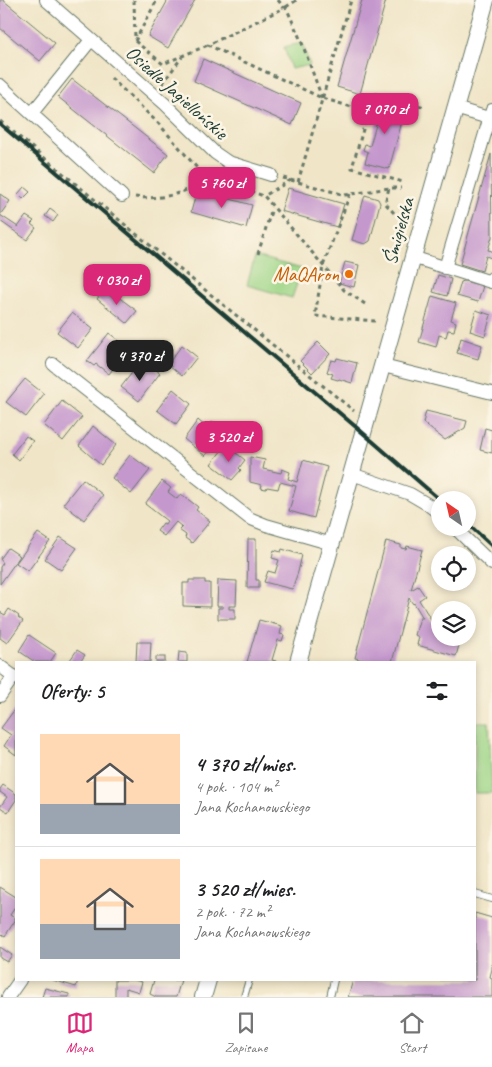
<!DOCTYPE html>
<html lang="pl">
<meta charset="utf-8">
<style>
body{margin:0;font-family:Caveat,sans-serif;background:#f2f2f2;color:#202124;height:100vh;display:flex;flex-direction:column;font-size:19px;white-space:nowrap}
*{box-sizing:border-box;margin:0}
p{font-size:16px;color:#757577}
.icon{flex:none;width:28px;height:28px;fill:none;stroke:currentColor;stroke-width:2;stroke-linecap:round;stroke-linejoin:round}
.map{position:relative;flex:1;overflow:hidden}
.side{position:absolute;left:15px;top:661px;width:461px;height:320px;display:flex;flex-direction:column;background:#fff;border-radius:0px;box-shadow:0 2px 8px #0003}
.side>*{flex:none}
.needle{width:32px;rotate:326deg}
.tools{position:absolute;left:431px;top:491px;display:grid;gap:10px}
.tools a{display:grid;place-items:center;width:45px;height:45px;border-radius:50%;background:#fff;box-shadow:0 2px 8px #0003;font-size:25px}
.price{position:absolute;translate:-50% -42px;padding:0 11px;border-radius:10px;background:#db2777;color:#fff;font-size:16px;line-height:32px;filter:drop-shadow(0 1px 2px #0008)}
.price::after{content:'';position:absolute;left:50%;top:30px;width:15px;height:11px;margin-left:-8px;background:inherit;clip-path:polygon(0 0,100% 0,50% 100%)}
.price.on{background:#222;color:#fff}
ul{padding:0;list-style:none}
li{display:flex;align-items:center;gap:15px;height:125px;padding:0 25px}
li+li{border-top:1px solid #e0e0e0}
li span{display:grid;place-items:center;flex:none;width:140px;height:100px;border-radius:0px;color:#555}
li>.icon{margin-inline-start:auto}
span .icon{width:60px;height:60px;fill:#fffc;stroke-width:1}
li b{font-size:21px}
h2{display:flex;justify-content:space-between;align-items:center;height:60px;padding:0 25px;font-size:21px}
.tab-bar{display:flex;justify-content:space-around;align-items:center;height:70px;border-top:1px solid #e0e0e0;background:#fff;font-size:14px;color:#757577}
.tab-bar a{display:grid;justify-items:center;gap:2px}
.tab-bar .on{color:#db2777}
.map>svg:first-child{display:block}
.green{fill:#9fd688;stroke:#5f8a5e}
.building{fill:#c598cd}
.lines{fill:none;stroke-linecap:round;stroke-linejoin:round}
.service-casing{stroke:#687867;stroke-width:8}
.minor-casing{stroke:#687867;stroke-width:14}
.tertiary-casing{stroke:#687867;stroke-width:18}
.path{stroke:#687867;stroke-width:3;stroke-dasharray:4 4;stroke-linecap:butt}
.service{stroke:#fff;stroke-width:6}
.minor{stroke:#fff;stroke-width:12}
.tertiary{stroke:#fff;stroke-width:16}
.rail{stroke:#1f3d34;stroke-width:4}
.food-dot{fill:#e8710a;stroke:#fcf5e5;stroke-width:2}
.labels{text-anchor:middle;stroke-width:5;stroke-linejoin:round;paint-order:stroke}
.street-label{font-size:20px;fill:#1f3d34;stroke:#fcf5e5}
.food-label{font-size:20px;fill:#c56008;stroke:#fcf5e5;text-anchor:end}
</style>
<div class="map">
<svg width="492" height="997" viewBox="0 0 492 997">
<rect width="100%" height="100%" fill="#fcf5e5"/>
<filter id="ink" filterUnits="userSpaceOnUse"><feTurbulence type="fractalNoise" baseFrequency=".02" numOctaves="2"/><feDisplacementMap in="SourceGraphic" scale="10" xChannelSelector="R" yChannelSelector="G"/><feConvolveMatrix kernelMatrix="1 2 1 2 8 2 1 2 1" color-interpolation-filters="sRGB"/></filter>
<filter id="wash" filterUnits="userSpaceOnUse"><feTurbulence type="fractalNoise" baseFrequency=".0096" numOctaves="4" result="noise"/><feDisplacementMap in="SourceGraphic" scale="20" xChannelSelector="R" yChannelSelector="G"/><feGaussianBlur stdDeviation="1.12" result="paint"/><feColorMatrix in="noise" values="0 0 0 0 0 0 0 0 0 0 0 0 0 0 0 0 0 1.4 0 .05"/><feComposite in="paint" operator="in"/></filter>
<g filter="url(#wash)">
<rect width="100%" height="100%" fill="#f0e5c7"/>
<!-- green -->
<g class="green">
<path d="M302 43 310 65 291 69 284 47Z"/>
<path d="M255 256 302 269 292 298 247 285Z"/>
<path d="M489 722 492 793H475V722Z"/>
</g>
<g id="blocks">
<!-- building -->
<g class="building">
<path d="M0 0H3L55 43 40 61 0 28Z"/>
<path d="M168 0H195L168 48 148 36Z"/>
<path d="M362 0H386L360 94 337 87Z"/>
<path d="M203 59 301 103 292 125 194 81Z"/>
<path d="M72 79 168 154 154 173 58 97Z"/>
<path d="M383 101 406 107 389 169 365 163 368 152 363 150 365 144 370 146 377 121 372 120 374 114 379 115Z"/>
<path d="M491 154 492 237 488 250 492 251V256L491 258 486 256 482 271 460 264Z"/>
<path d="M24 187 30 192 23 199 18 194Z"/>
<path d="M288 188 344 204 337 227 281 211Z"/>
<path d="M197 190 252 205 246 228 191 212Z"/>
<path d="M0 194 10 201 0 215Z"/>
<path d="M365 195 378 199 380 203 370 241 365 244 352 240Z"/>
<path d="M50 209 58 215 53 222 45 216Z"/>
<path d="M0 215 18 227 26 216 34 221 31 224 36 228 27 240 0 221Z"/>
<path d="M345 262 359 265 354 287 339 283Z"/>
<path d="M438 275 451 279 447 296 433 292Z"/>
<path d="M464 281 483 286 478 302 457 296 461 282Z"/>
<path d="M104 290 112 297 114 294 117 296 137 311 127 323 97 299Z"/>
<path d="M432 296 456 303 451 320 456 322 454 331 448 330 446 337 439 335 436 347 419 342Z"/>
<path d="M476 310 491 315 485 336 470 331Z"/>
<path d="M72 313 93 329 78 348 57 332Z"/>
<path d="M109 333 129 348 109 374 96 364 94 366 87 361Z"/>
<path d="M461 338 482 345 478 359 457 353Z"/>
<path d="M318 342 330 354 312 373 300 361Z"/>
<path d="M182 345 197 357 182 376 168 364Z"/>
<path d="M337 358 357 363 352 383 339 379 338 380 331 378 333 374 327 372 331 360 336 361Z"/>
<path d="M138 365 146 371 150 365 160 373 139 401 121 387Z"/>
<path d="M25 379 44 394 26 417 6 402Z"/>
<path d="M173 389 191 404 176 424 157 410Z"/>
<path d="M62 401 82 417 63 441 44 425Z"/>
<path d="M426 411 467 421 465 428 445 440 423 423Z"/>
<path d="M198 420 207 428 212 422 222 430 214 441 219 444 213 451 211 449 205 456 184 439Z"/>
<path d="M93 426 116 445 101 465 79 446Z"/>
<path d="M485 428 492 430V453L480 450Z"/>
<path d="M26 436 33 441 19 460 12 454Z"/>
<path d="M226 445 245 460 239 468 241 470 232 480 211 464Z"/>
<path d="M130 455 150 470 131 494 112 478Z"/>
<path d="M250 457 265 460 263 469 281 473 282 469 290 472 288 479 297 482 303 460 327 467 314 518 289 511 296 486 280 482 278 489 267 487 266 489 261 488 262 485 250 482Z"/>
<path d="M83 479 103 495 84 520 63 504Z"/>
<path d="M162 481 171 488 168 492 177 499 181 494 198 507 196 510 210 521 192 543 185 538 186 535 179 530 182 527 176 522 164 536 157 531 163 523 165 524 167 521 145 504Z"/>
<path d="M38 533 50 541 28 571 16 563Z"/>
<path d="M60 537 77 548 61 570 45 559Z"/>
<path d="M248 539H256V580H259V588H247Z"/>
<path d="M386 541 401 545V548L406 549 407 546 422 550 411 590 418 586 425 596 419 600 432 621 440 623V638H461L456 656 417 645 419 637 415 635 420 618H423L414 603 413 604 409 598 392 662H372L355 658Z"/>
<path d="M8 548 20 556 0 584V567L3 563 0 559Z"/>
<path d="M282 549 302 555 298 572 292 589 264 582 268 571 275 573 279 560 272 558 274 550 281 552Z"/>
<path d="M189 580H205V583H210V607L183 606V583H189Z"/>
<path d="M218 580 237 581 236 606H229V609H235V619H218V608H223V606H217Z"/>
<path d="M9 609 19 616 18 617 23 621 7 643 0 638V612L5 615Z"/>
<path d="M259 620 282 626 280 634 284 635 282 641 278 640 272 660 276 661V662H247Z"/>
<path d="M29 635 56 653 50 662H35L19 651Z"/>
<path d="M137 642H151L150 662H136Z"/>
<path d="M77 650 85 655 80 662H70L72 661 70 660Z"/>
<path d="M179 652 187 653V662H178Z"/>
<rect x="156" y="657" width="9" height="5"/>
<path d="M15 709H16V755L4 746 11 735 1 728Z"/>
<path d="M3 785 16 794V800L8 812 0 807 7 797 0 792V789Z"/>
<path d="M0 887 16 897V906L10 915 16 919 5 936 0 933Z"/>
<path d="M475 913 492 918V969L490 977 492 978V997H348L353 980H475Z"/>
<path d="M0 947 12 955 7 962 0 958Z"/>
<path d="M53 980H78L76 987Z"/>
<path d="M115 980H134L142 982 139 992 126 988V997H115Z"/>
<path d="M154 980H181L176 997H156L150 994Z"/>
<path d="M45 988 69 994V997H42Z"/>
</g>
</g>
</g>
<g filter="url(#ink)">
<use href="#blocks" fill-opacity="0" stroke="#687867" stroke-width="1"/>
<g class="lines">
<defs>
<g id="service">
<path d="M475 894 492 899"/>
<path d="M244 997 249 980"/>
<path d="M330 997 334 980"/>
</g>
<g id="minor">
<path d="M46 0 165 104 215 153 228 162 271 175"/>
<path d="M0 85 122 196"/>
<path d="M455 108 492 119"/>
<path d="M32 113 91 40"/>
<path d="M412 257 491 282 492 278"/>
<path d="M445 268 492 110"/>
<path d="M53 364 249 518 266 525 332 544"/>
<path d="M383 366 492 393"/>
<path d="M352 474 410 494 427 504 440 514"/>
<path d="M455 528 492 564"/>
<path d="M0 666 16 678"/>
<path d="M0 696 14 676"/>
<path d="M8 997 20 980"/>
</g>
<g id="tertiary">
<path d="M298 662C361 442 423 221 486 0"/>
<path d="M203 997 208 980"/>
</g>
</defs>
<!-- service casing -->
<use href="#service" class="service-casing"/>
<!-- minor casing -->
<use href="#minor" class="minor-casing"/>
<!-- tertiary casing -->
<use href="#tertiary" class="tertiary-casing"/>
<!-- path -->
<g class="path">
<path d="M134 0 135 40"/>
<path d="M278 0 284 8"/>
<path d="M286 7 297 0"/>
<path d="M135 41 163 64 208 45"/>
<path d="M135 41 157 0"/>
<path d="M111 78 159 124 204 176 264 196"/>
<path d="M162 84 182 57"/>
<path d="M322 98 302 43 286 7 208 45 322 98 368 112 352 168 403 182"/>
<path d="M368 112 376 94 425 107"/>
<path d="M0 121 135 233 354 411"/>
<path d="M283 178 345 195 389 188"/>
<path d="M291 180 264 196 344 290 368 306"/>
<path d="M298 182 351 0"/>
<path d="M350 194 323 266 315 316 375 321"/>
<path d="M135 197C152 199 171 197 186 190 194 186 200 181 207 177"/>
<path d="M394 213 385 203 389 188H401"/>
<path d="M258 254 272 208"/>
</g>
<!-- service -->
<use href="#service" class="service"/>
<!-- minor -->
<use href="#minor" class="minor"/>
<!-- tertiary -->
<use href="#tertiary" class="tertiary"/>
<!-- rail -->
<g class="rail">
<path d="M0 124 363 433 440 500"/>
<path d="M468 524 492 546"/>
</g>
</g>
</g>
<!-- markers -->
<circle class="food-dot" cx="349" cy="274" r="5"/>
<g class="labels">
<!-- street labels -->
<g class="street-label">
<text transform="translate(177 92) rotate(42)" y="7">Osiedle Jagiellońskie</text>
<text transform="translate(398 231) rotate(-74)" y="7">Śmigielska</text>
</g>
<!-- food labels -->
<g class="food-label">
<text x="339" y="281">MaQAron</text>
</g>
</g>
</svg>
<div class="tools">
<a><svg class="needle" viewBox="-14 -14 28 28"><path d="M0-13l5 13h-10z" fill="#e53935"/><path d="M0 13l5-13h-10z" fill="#757577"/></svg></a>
<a><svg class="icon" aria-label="locate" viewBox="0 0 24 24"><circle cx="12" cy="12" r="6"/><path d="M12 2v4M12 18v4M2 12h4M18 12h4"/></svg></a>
<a><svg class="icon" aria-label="layers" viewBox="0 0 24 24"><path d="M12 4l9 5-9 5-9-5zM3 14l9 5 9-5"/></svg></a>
</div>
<b class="price" style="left:385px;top:135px">7 070 zł</b>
<b class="price" style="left:222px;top:209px">5 760 zł</b>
<b class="price" style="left:117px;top:306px">4 030 zł</b>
<b class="price on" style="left:140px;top:382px">4 370 zł</b>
<b class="price" style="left:229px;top:463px">3 520 zł</b>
<section class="side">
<h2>Oferty: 5<svg class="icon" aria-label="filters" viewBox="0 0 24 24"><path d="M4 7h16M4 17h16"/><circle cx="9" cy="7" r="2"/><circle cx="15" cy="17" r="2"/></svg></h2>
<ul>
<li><span style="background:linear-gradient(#ffd9b3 70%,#9aa5b1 0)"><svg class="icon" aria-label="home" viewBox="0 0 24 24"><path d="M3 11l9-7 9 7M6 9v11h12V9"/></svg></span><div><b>4 370 zł/mies.</b><p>4 pok. · 104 m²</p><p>Jana Kochanowskiego</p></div></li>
<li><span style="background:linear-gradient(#ffd9b3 65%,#9aa5b1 0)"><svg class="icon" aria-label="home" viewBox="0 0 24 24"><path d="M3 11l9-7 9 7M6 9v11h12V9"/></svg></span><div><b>3 520 zł/mies.</b><p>2 pok. · 72 m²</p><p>Jana Kochanowskiego</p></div></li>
</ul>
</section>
</div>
<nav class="tab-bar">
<a class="on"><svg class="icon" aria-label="map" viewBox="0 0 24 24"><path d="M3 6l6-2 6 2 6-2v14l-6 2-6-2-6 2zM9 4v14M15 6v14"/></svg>Mapa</a>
<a><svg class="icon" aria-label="saved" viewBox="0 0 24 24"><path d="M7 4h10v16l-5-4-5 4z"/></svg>Zapisane</a>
<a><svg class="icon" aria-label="home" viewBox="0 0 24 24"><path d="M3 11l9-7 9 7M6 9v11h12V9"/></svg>Start</a>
</nav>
